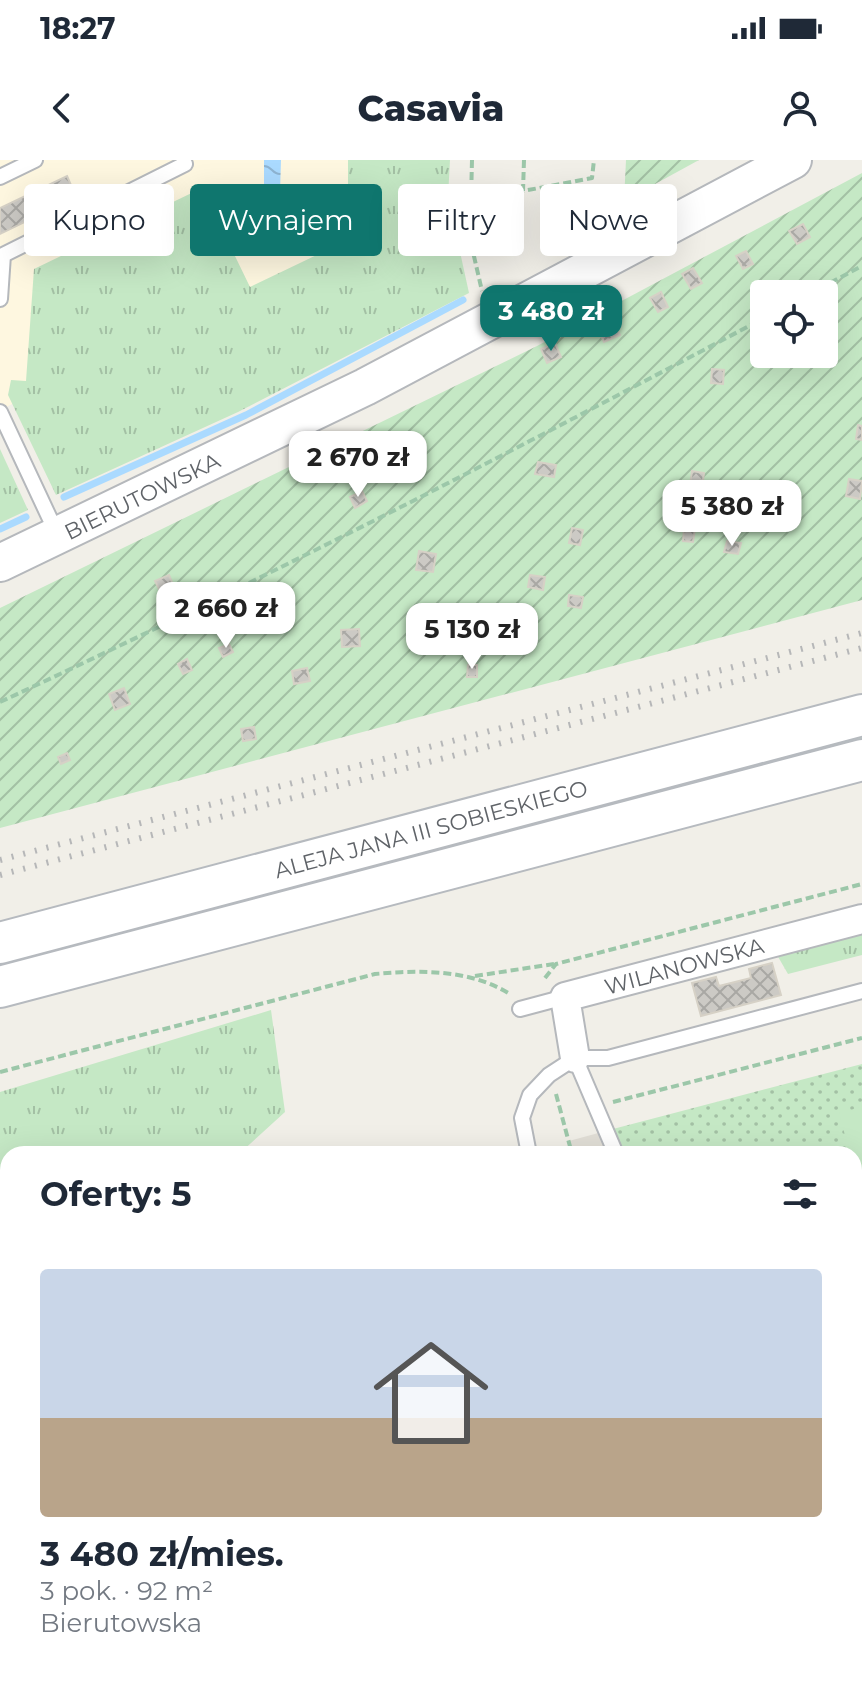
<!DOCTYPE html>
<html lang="pl">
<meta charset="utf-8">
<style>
body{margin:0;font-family:Montserrat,sans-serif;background:#f2f2f3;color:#1f2937;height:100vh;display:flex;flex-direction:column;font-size:30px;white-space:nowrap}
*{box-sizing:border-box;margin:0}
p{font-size:26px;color:#747a83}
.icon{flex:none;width:44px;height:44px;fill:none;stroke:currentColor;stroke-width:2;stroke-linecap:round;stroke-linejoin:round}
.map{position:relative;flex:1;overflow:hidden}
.drawer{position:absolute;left:0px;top:986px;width:862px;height:536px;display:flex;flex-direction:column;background:#fff;border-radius:24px 24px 0 0;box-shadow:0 8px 32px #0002}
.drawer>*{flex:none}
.banner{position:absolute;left:24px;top:24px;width:814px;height:72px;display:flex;gap:16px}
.controls{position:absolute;left:750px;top:120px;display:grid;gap:16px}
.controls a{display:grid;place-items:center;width:88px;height:88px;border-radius:8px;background:#fff;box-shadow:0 8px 32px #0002;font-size:40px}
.price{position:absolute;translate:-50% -68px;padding:0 18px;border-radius:16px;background:#fff;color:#222;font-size:26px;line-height:52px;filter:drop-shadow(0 2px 4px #0008)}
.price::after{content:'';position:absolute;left:50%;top:48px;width:24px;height:18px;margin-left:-12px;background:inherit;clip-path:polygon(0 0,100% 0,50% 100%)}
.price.on{background:#0f766e;color:#fff}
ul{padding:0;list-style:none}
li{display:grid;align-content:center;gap:16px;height:424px;padding:0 40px}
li+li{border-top:2px solid #e0e1e3}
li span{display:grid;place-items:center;height:248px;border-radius:8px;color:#555}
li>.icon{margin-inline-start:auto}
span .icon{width:144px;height:144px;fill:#fffc;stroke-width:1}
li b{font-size:34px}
h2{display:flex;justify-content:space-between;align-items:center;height:96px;padding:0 40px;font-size:34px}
.chip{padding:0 28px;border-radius:8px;background:#fff;box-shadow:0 8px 32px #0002;font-size:28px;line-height:72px}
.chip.on{background:#0f766e;color:#fff}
.status{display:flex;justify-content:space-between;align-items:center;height:56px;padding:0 40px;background:#fff;direction:ltr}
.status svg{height:22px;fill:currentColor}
header{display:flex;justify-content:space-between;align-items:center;height:104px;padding:0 40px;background:#fff;font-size:36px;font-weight:800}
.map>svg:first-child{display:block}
.commercial{fill:#fef7e0}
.education{fill:#e1ded6}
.grass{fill:url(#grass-tufts)}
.park{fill:url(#park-dots)}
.garden{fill:url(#garden-furrows);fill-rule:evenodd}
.pitch{fill:#c5e8c5}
.water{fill:url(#water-waves)}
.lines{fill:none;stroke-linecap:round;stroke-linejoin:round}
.stream{stroke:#aadaff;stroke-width:7}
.building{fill:url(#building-cross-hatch);stroke:#d6d1c6;stroke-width:2}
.service-casing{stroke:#b5b8bc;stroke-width:18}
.minor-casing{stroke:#b5b8bc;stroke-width:32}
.tertiary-casing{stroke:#b5b8bc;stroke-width:40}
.secondary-casing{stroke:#b6babf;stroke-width:44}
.path{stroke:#9cc7a9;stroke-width:4;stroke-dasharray:8 4;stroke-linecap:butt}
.service{stroke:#fff;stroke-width:14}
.minor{stroke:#fff;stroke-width:28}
.tertiary{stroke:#fff;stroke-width:36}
.secondary{stroke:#fff;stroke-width:40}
.rail{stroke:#b6b7b8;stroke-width:6;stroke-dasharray:2 10;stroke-linecap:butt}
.labels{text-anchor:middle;stroke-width:6;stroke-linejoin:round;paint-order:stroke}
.street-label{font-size:22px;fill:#5f6368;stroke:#fff}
</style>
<div class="status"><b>18:27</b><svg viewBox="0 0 49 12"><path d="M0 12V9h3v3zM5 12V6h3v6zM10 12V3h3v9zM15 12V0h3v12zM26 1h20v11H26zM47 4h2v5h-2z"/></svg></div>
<header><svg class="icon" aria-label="back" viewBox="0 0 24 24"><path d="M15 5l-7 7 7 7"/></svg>Casavia<svg class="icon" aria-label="person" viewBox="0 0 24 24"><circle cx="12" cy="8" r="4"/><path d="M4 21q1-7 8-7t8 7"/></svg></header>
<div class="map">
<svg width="862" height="1522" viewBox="0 0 862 1522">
<defs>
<pattern id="grass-tufts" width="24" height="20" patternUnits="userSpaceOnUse" patternTransform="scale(2)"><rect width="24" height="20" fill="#c5e8c5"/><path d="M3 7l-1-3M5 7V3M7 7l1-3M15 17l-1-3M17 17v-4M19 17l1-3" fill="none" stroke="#a3c0a4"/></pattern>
<pattern id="park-dots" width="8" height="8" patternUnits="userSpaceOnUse" patternTransform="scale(2)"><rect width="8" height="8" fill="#c5e8c5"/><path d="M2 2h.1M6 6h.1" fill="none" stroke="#a3c0a4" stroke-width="1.8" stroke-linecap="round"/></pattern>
<pattern id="garden-furrows" width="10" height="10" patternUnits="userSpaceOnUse" patternTransform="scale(2)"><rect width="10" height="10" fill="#c5e8c5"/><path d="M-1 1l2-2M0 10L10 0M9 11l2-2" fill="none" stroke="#a3c0a4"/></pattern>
<pattern id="water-waves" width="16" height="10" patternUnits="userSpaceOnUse" patternTransform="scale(2)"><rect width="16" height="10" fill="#aadaff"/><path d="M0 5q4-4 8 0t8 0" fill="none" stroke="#8eb4d2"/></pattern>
<pattern id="building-cross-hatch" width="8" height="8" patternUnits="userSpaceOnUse" patternTransform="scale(2)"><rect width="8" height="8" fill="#cccac5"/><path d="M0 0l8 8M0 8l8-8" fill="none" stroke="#a9a8a4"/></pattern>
</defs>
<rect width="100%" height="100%" fill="#f1efe8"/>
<!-- commercial -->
<path class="commercial" d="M0 0H348V80L0 250Z"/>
<!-- education -->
<g class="education">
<path d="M613 969 621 994H573L569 981Z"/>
<path d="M862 1145V1522H745L743 1514H854V1146Z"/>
</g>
<!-- grass -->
<g class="grass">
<path d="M348 0H450L448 37 469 133 238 252 56 335 8 235 11 220 26 221 34 109 202 28 250 127 348 80Z"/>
<path d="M0 289 28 350 0 363Z"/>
<path d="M862 571V586L0 813V799Z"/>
<path d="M862 773V795L788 814 777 795Z"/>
<path d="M271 850 285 952 239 994H8V1231L0 1224V932Z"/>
<path d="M0 1394 8 1401V1514H161L158 1522H0Z"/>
<path d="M299 1514H348L366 1522H311Z"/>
</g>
<!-- park -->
<path class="park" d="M862 904V1145L854 1146V994H621L613 969Z"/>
<!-- garden -->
<g class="garden">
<path d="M626 0H699L624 41Z"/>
<path d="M862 13V440L0 668V448L537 186ZM764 134H824V194H764Z"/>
</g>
<!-- pitch -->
<path class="pitch" d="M862 947V1101L854 1103V1041L861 1038 854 994H850L839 953Z"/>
<!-- water -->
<path class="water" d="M264 0H281L280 31 276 35 264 31Z"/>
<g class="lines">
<!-- stream -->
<g class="stream">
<path d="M64 337 246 255 463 140"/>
<path d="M0 369 26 357"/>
</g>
</g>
<!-- building -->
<g class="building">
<path d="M67 16 76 37 0 74V48Z"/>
<path d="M803 64 810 77 797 84 789 71Z"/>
<path d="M746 91 753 104 743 109 736 96Z"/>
<path d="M693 108 702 123 691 129 682 114Z"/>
<path d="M661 132 668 147 658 152 650 138Z"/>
<path d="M613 162 620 175 604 182 598 169Z"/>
<path d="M555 183 561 197 547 203 541 189Z"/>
<path d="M712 209 724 210 723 224 711 223Z"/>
<path d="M858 265 862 266V280L856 279Z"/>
<path d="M538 302 556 305 554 317 535 314Z"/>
<path d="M692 311 704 313 702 327 690 325Z"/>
<path d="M849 319 862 321 860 339 846 336Z"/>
<path d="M362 331 367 341 355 348 350 337Z"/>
<path d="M572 368 583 370 580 385 569 383Z"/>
<path d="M684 368 695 369 693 382 683 381Z"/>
<path d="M727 381 741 383 738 394 724 392Z"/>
<path d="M419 391 436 394 433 412 416 410Z"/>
<path d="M169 415 174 427 161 433 155 421Z"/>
<path d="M530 415 545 417 543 430 528 427Z"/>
<path d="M276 432 279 444 266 447 263 435Z"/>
<path d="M569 435 583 437 581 448 568 446Z"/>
<path d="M359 469 360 486 342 487 341 470Z"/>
<path d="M229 484 233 492 223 497 219 488Z"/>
<path d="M187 499 192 510 183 514 178 504Z"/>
<path d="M468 505H477V517H467Z"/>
<path d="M307 508 310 521 294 524 292 511Z"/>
<path d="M124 528 130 544 115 550 109 534Z"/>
<path d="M254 567 256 579 243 581 241 569Z"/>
<path d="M67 593 70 600 61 604 58 597Z"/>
<path d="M772 803 781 835 701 856 692 823 716 817 719 826 751 818 749 809Z"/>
<path d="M862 1287V1311L854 1313V1289Z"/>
<path d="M241 1514H268L281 1522H238Z"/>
<path d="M423 1514H442L439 1521Z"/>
<path d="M442 1514H463L459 1522 441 1518Z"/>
<path d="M463 1514H516L489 1522H459Z"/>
</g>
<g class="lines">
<defs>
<g id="service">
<path d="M0 17 35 0"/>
<path d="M0 139 3 95 185 4"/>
<path d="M0 252 58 376"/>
<path d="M520 849 565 837"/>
<path d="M575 898 616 994"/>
<path d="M529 994 522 958 530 935 549 915 575 898H608L862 831"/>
<path d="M284 1514 298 1522"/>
<path d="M375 1514 392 1522"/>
<path d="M693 1514 695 1522"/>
<path d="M198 1522 201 1514"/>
<path d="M582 1522 610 1514"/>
</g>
<path id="minor" d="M575 898 565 837 862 759"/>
<path id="tertiary" d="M0 403 365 227 793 0"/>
<g id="secondary">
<path d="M0 783 862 555"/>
<path d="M0 827 862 600"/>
</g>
</defs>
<!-- service casing -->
<use href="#service" class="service-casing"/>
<!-- minor casing -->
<use href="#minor" class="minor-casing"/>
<!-- tertiary casing -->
<use href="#tertiary" class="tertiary-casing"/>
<!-- secondary casing -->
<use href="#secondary" class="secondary-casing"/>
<!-- path -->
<g class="path">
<path d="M472 0 470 79 482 131"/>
<path d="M524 0 523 31 592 18 594 0"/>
<path d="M809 134 862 106"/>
<path d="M0 542C259 422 512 292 764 158"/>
<path d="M475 816 554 804"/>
<path d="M545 818 556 804 862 724"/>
<path d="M0 912 375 814C421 810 469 809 510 834"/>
<path d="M556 934 572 994"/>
<path d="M613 942 862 878"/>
<path d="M854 1169 862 1167"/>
<path d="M0 1356H8"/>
<path d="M413 1514 431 1522"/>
<path d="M668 1514 670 1522"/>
<path d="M524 1522 552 1514"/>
</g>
<!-- service -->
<use href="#service" class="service"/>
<!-- minor -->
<use href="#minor" class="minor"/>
<!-- tertiary -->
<use href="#tertiary" class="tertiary"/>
<!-- secondary -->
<use href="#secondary" class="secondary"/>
<!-- rail -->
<g class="rail">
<path d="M0 700 862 473"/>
<path d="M0 715 862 488"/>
</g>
</g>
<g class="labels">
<!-- street labels -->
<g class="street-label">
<text transform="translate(142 336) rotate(-26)" y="8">BIERUTOWSKA</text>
<text transform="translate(431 669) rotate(-15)" y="8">ALEJA JANA III SOBIESKIEGO</text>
<text transform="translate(684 806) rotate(-15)" y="8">WILANOWSKA</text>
</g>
</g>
</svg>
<div class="controls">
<a><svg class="icon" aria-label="locate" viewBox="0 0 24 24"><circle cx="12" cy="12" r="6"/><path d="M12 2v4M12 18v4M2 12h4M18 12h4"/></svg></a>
</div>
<b class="price on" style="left:551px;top:193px">3 480 zł</b>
<b class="price" style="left:358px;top:339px">2 670 zł</b>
<b class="price" style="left:732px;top:388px">5 380 zł</b>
<b class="price" style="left:226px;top:490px">2 660 zł</b>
<b class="price" style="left:472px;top:511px">5 130 zł</b>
<div class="banner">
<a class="chip">Kupno</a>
<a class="chip on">Wynajem</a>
<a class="chip">Filtry</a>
<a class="chip">Nowe</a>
</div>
<section class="drawer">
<h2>Oferty: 5<svg class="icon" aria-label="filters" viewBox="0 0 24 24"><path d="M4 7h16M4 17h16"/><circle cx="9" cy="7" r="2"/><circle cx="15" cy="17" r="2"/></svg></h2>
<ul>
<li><span style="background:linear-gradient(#c9d6e8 60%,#b9a48a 0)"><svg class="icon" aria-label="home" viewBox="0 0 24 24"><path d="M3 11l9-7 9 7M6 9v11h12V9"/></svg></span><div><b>3 480 zł/mies.</b><p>3 pok. · 92 m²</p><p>Bierutowska</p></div></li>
</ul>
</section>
</div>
